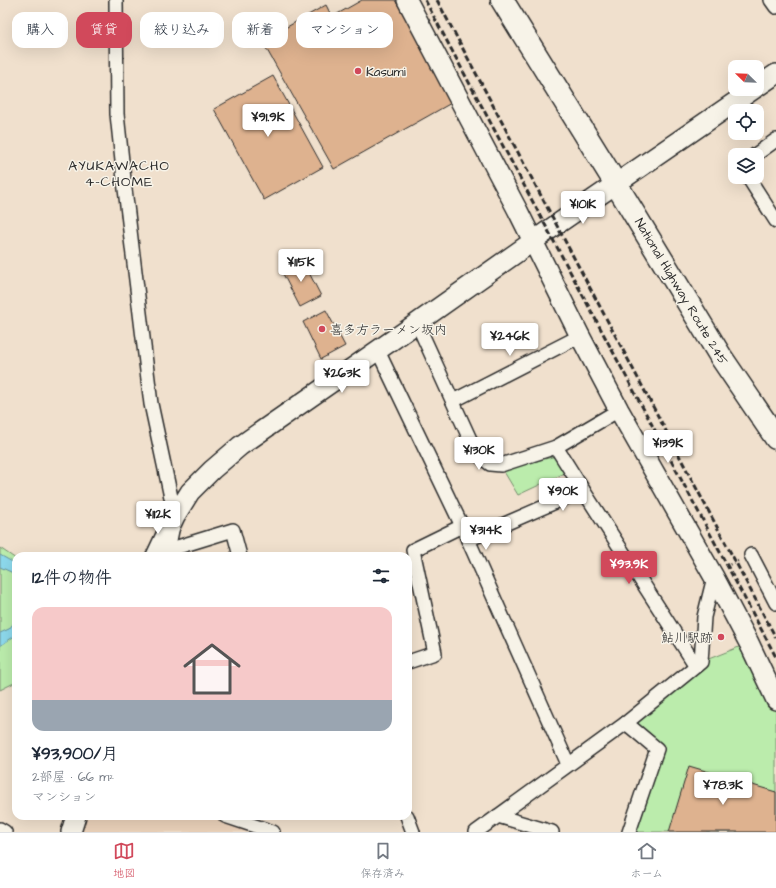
<!DOCTYPE html>
<html lang="ja">
<meta charset="utf-8">
<style>
body{margin:0;font-family:"Architects Daughter","Klee One",sans-serif;background:#f2f2f3;color:#1f2937;height:100vh;display:flex;flex-direction:column;font-size:15px;white-space:nowrap}
*{box-sizing:border-box;margin:0}
p{font-size:13px;color:#747a83}
.icon{flex:none;width:22px;height:22px;fill:none;stroke:currentColor;stroke-width:2;stroke-linecap:round;stroke-linejoin:round}
.map{position:relative;flex:1;overflow:hidden}
.sheet{position:absolute;left:12px;top:552px;width:400px;height:268px;display:flex;flex-direction:column;background:#fff;border-radius:12px;box-shadow:0 4px 16px #0002}
.sheet>*{flex:none}
.hud{position:absolute;left:12px;top:12px;width:400px;height:36px;display:flex;gap:8px}
.needle{width:26px;rotate:293deg}
.controls{position:absolute;left:728px;top:60px;display:grid;gap:8px}
.controls a{display:grid;place-items:center;width:36px;height:36px;border-radius:8px;background:#fff;box-shadow:0 4px 16px #0002;font-size:20px}
.price{position:absolute;translate:-50% -34px;padding:0 9px;border-radius:4px;background:#fff;color:#222;font-size:13px;line-height:26px;filter:drop-shadow(0 1px 2px #0008)}
.price::after{content:'';position:absolute;left:50%;top:24px;width:12px;height:9px;margin-left:-6px;background:inherit;clip-path:polygon(0 0,100% 0,50% 100%)}
.price.on{background:#d1495b;color:#fff}
ul{padding:0;list-style:none}
li{display:grid;align-content:center;gap:8px;height:212px;padding:0 20px}
li+li{border-top:1px solid #e0e1e3}
li span{display:grid;place-items:center;height:124px;border-radius:12px;color:#555}
li>.icon{margin-inline-start:auto}
span .icon{width:72px;height:72px;fill:#fffc;stroke-width:1}
li b{font-size:17px}
h2{display:flex;justify-content:space-between;align-items:center;height:48px;padding:0 20px;font-size:17px}
.chip{padding:0 14px;border-radius:12px;background:#fff;box-shadow:0 4px 16px #0002;font-size:14px;line-height:36px}
.chip.on{background:#d1495b;color:#fff}
.tabs{display:flex;justify-content:space-around;align-items:center;height:56px;border-top:1px solid #e0e1e3;background:#fff;font-size:11px;color:#747a83}
.tabs a{display:grid;justify-items:center;gap:2px}
.tabs .on{color:#d1495b}
.map>svg:first-child{display:block}
.built{fill:#ebd2ba}
.green{fill:#bbecac;stroke:#738c6c}
.water{fill:#8dd9ec;stroke:#66939f}
.building{fill:#deb28f;stroke:#2b2b2b}
.lines{fill:none;stroke-linecap:round;stroke-linejoin:round}
.street-casing{stroke:#2b2b2b;stroke-width:16}
.secondary-casing{stroke:#2b2b2b;stroke-width:22}
.highway-casing{stroke:#2b2b2b;stroke-width:25}
.path{stroke:#2b2b2b;stroke-width:2.5;stroke-dasharray:1 3;stroke-linecap:butt}
.street{stroke:#f7f3e8;stroke-width:13}
.secondary{stroke:#f7f3e8;stroke-width:19}
.highway{stroke:#f7f3e8;stroke-width:22}
.rail{stroke:#2b2b2b;stroke-width:3;stroke-dasharray:6 3;stroke-linecap:butt}
.poi-dot{fill:#d1495b;stroke:#f7f3e8;stroke-width:1.5}
.labels{text-anchor:middle;stroke-width:3;stroke-linejoin:round;paint-order:stroke}
.poi-label{font-size:13px;fill:#2b2b2b;stroke:#f7f3e8;text-anchor:start}
.street-label{font-size:13px;fill:#2b2b2b;stroke:#f7f3e8}
.neighbourhood-label{font-size:14px;letter-spacing:1px;fill:#2b2b2b;stroke:#f7f3e8}
</style>
<div class="map">
<svg width="776" height="832" viewBox="0 0 776 832">
<rect width="100%" height="100%" fill="#f0e0cd"/>
<filter id="ink" filterUnits="userSpaceOnUse"><feTurbulence type="fractalNoise" baseFrequency=".025" numOctaves="2"/><feDisplacementMap in="SourceGraphic" scale="8" xChannelSelector="R" yChannelSelector="G"/><feConvolveMatrix kernelMatrix="1 2 1 2 8 2 1 2 1" color-interpolation-filters="sRGB"/></filter>
<g filter="url(#ink)">
<!-- built -->
<path class="built" d="M77 816H223L274 832H72Z"/>
<!-- green -->
<g class="green">
<path d="M556 456 565 473 518 495 503 470Z"/>
<path d="M0 548 16 559V682L0 690Z"/>
<path d="M749 643 776 700V832H629L657 749 626 723 701 662Z"/>
</g>
<!-- water -->
<g class="water">
<path d="M0 555 16 564V577L11 572 0 567Z"/>
<path d="M16 620V635L0 646V633L9 629Z"/>
</g>
<!-- building -->
<g class="building">
<path d="M362 0H395L453 102 334 169 262 41 326 5 332 17Z"/>
<path d="M273 76 323 167 264 200 214 109Z"/>
<path d="M302 259 321 296 300 307 281 270Z"/>
<path d="M326 310 345 346 321 359 303 322Z"/>
<path d="M689 766 776 792V832H669Z"/>
</g>
<g class="lines">
<defs>
<g id="street">
<path d="M116 0 117 114 125 189 151 404 175 516 168 550V556"/>
<path d="M771 0 776 7"/>
<path d="M755 155 776 140"/>
<path d="M748 177 776 221"/>
<path d="M417 323 473 446 480 456 490 464 501 465 556 447 619 410"/>
<path d="M378 351 462 526 568 764"/>
<path d="M453 401 580 336"/>
<path d="M583 490 696 666"/>
<path d="M468 540 583 490 556 447"/>
<path d="M168 550 233 530 240 556"/>
<path d="M751 555 776 603"/>
<path d="M408 662 435 653 413 550 462 526"/>
<path d="M626 723 657 749 629 832"/>
<path d="M225 816 273 832"/>
<path d="M407 816 413 832"/>
<path d="M498 816 552 832"/>
<path d="M0 829 5 832"/>
<path d="M476 832 626 723 701 662 704 617 714 577"/>
</g>
<g id="secondary">
<path d="M407 0 518 211 580 336 619 410 714 577 749 643 776 700"/>
<path d="M757 87 776 74"/>
<path d="M156 556 175 516 190 492 212 470 240 446 417 323 556 225 754 89"/>
<path d="M71 832 76 816"/>
</g>
<path id="highway" d="M502 0 616 184 721 357 776 438"/>
</defs>
<!-- street casing -->
<use href="#street" class="street-casing"/>
<!-- secondary casing -->
<use href="#secondary" class="secondary-casing"/>
<!-- highway casing -->
<use href="#highway" class="highway-casing"/>
<!-- path -->
<path class="path" d="M726 566 740 560"/>
<!-- street -->
<use href="#street" class="street"/>
<!-- secondary -->
<use href="#secondary" class="secondary"/>
<!-- highway -->
<use href="#highway" class="highway"/>
<!-- rail -->
<g class="rail">
<path d="M425 0 776 657"/>
<path d="M437 0 776 638"/>
</g>
</g>
</g>
<!-- markers -->
<g class="poi-dot">
<circle cx="358" cy="71" r="4"/>
<circle cx="322" cy="329" r="4"/>
<circle cx="721" cy="637" r="4"/>
</g>
<g class="labels">
<!-- poi labels -->
<g class="poi-label">
<text x="366" y="76">Kasumi</text>
<text x="330" y="334">喜多方ラーメン坂内</text>
<text x="713" y="642" text-anchor="end">鮎川駅跡</text>
</g>
<!-- street labels -->
<g class="street-label">
<text transform="translate(682 291) rotate(59)" y="5">National Highway Route 245</text>
</g>
<!-- neighbourhood labels -->
<g class="neighbourhood-label">
<text x="119" y="170">AYUKAWACHO<tspan x="119" dy="16">4-CHOME</tspan></text>
</g>
</g>
</svg>
<div class="controls">
<a><svg class="needle" viewBox="-14 -14 28 28"><path d="M0-13l5 13h-10z" fill="#e53935"/><path d="M0 13l5-13h-10z" fill="#747a83"/></svg></a>
<a><svg class="icon" aria-label="locate" viewBox="0 0 24 24"><circle cx="12" cy="12" r="6"/><path d="M12 2v4M12 18v4M2 12h4M18 12h4"/></svg></a>
<a><svg class="icon" aria-label="layers" viewBox="0 0 24 24"><path d="M12 4l9 5-9 5-9-5zM3 14l9 5 9-5"/></svg></a>
</div>
<b class="price" style="left:268px;top:138px">¥91.9K</b>
<b class="price" style="left:583px;top:225px">¥101K</b>
<b class="price" style="left:301px;top:283px">¥115K</b>
<b class="price" style="left:510px;top:357px">¥246K</b>
<b class="price" style="left:342px;top:394px">¥263K</b>
<b class="price" style="left:668px;top:464px">¥139K</b>
<b class="price" style="left:479px;top:471px">¥130K</b>
<b class="price" style="left:563px;top:512px">¥90K</b>
<b class="price" style="left:158px;top:535px">¥112K</b>
<b class="price" style="left:486px;top:551px">¥314K</b>
<b class="price on" style="left:629px;top:585px">¥93.9K</b>
<b class="price" style="left:723px;top:806px">¥78.3K</b>
<div class="hud">
<a class="chip">購入</a>
<a class="chip on">賃貸</a>
<a class="chip">絞り込み</a>
<a class="chip">新着</a>
<a class="chip">マンション</a>
</div>
<section class="sheet">
<h2>12件の物件<svg class="icon" aria-label="filters" viewBox="0 0 24 24"><path d="M4 7h16M4 17h16"/><circle cx="9" cy="7" r="2"/><circle cx="15" cy="17" r="2"/></svg></h2>
<ul>
<li><span style="background:linear-gradient(#f6c9c9 75%,#9aa5b1 0)"><svg class="icon" aria-label="home" viewBox="0 0 24 24"><path d="M3 11l9-7 9 7M6 9v11h12V9"/></svg></span><div><b>¥93,900/月</b><p>2部屋 · 66 m²</p><p>マンション</p></div></li>
</ul>
</section>
</div>
<nav class="tabs">
<a class="on"><svg class="icon" aria-label="map" viewBox="0 0 24 24"><path d="M3 6l6-2 6 2 6-2v14l-6 2-6-2-6 2zM9 4v14M15 6v14"/></svg>地図</a>
<a><svg class="icon" aria-label="saved" viewBox="0 0 24 24"><path d="M7 4h10v16l-5-4-5 4z"/></svg>保存済み</a>
<a><svg class="icon" aria-label="home" viewBox="0 0 24 24"><path d="M3 11l9-7 9 7M6 9v11h12V9"/></svg>ホーム</a>
</nav>
